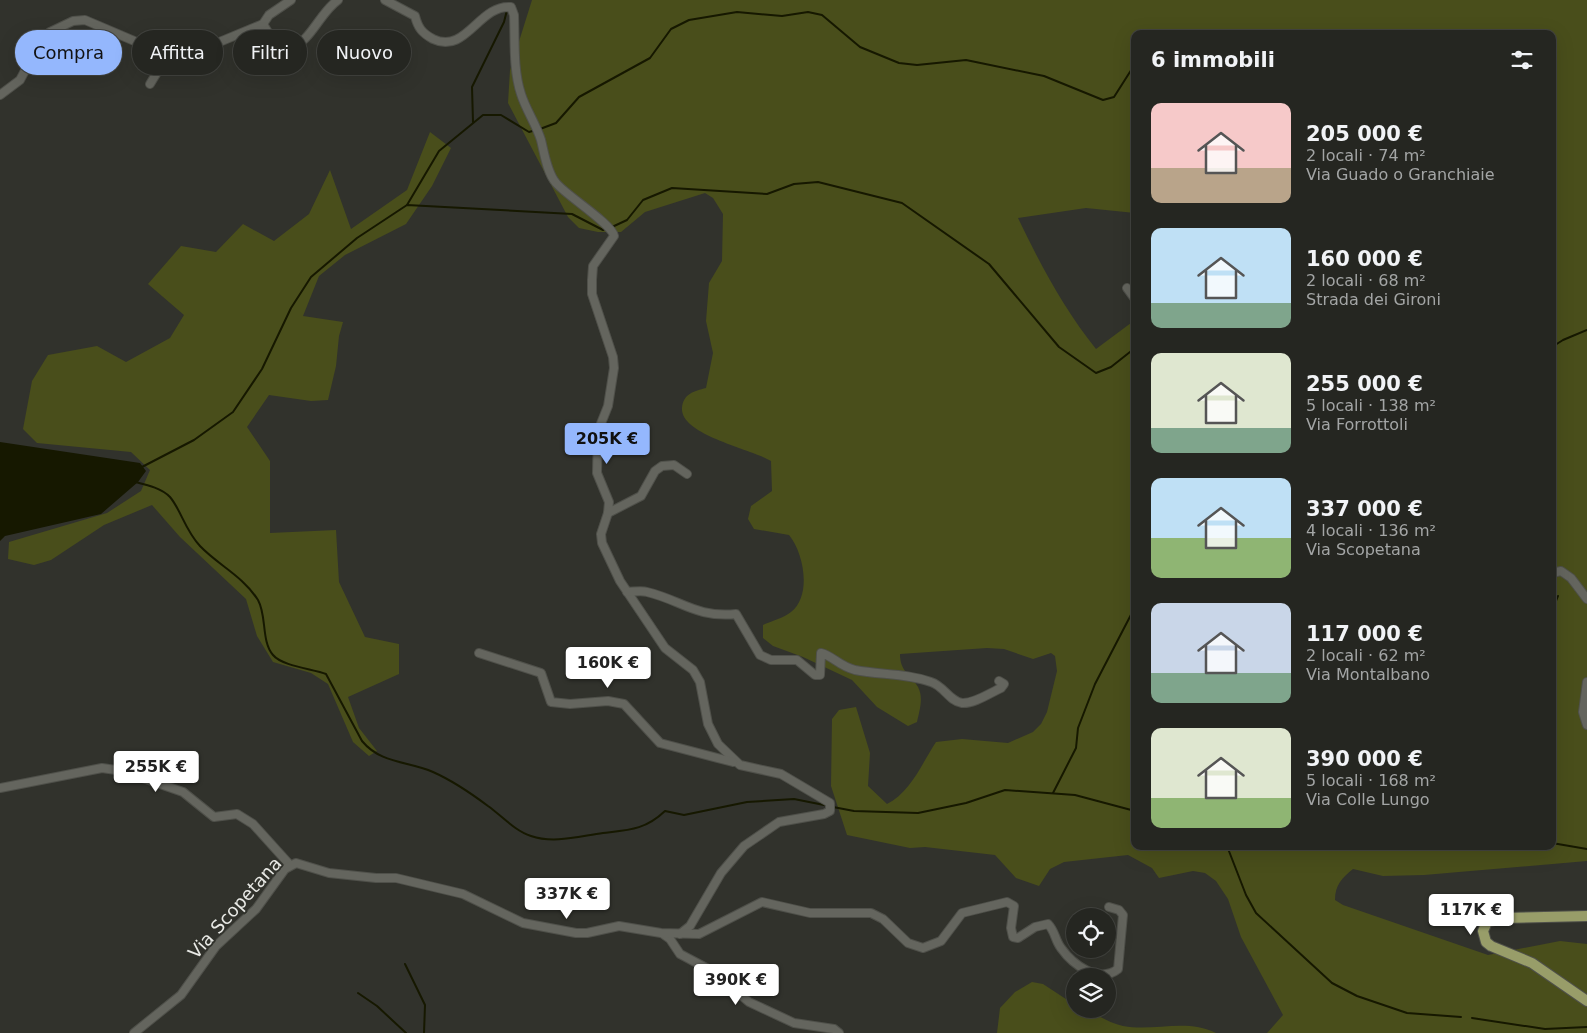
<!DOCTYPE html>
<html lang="it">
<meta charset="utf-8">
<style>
body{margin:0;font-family:"DejaVu Sans",sans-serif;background:#31322e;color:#f1f3f6;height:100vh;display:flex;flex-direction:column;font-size:19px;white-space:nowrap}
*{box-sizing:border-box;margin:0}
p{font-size:16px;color:#a3a5a5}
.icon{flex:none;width:28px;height:28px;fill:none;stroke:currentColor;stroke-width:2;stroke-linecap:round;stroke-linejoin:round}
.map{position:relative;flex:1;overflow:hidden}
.details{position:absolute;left:1131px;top:30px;width:425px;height:820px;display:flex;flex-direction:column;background:#252621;border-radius:10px;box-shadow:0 5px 20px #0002,0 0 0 1px #42433f}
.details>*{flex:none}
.top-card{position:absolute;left:15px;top:30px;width:475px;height:45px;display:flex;gap:10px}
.tools{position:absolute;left:1066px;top:908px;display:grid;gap:10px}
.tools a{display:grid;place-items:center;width:50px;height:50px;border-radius:50%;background:#252621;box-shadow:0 5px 20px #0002,0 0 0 1px #42433f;font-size:25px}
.price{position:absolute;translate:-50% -42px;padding:0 11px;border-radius:5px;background:#fff;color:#222;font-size:16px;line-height:32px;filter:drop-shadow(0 1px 2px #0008)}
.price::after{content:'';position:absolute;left:50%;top:30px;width:15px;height:11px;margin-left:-8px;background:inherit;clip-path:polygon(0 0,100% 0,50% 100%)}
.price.selected{background:#94b7fd;color:#111}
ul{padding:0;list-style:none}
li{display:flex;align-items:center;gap:15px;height:125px;padding:0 20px}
li span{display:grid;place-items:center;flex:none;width:140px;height:100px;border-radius:10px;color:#555}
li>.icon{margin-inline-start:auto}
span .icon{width:60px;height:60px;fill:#fffc;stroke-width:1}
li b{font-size:21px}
h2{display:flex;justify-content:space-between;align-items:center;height:60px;padding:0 20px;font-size:21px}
.pill{padding:0 18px;border-radius:22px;background:#252621;box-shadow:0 5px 20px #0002,0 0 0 1px #42433f;font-size:18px;line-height:45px}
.pill.selected{background:#94b7fd;color:#111}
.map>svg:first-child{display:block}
.green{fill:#494e1b;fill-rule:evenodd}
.water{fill:#161800}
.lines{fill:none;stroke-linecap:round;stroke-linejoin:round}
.stream{stroke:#161800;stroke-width:2}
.minor-casing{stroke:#4f504a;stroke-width:10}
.major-casing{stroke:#4f504a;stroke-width:12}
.minor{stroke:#64655e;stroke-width:8}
.major{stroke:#989d69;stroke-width:10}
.labels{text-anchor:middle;stroke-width:4;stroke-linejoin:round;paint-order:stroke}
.street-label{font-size:18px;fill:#e8e9e5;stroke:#31322c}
</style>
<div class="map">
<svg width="1587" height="1033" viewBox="0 0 1587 1033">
<rect width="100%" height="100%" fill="#31322c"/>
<!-- green -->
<g class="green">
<path d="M532 0H1587V861L1424 875 1383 876 1353 869C1342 878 1335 885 1335 900L1343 905 1488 955 1560 941 1587 944V1033H1267L1283 1015 1241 937 1228 899 1216 881 1205 873 1193 871 1159 878 1152 868 1128 855 1064 862 1050 869 1039 886 1016 878 995 855 925 847 910 848 847 835 831 786 832 719 839 710 856 707 870 753 868 786 887 804C911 792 922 763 936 742L962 739 1008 743 1033 732 1041 724 1047 712 1057 671 1055 656 1051 653 1033 659 1004 649 987 648 900 654C900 672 910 673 918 687 924 698 919 712 917 722L908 726 877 707 852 680 803 657 773 646 763 638V625C771 621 784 618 791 612 812 596 804 553 789 535L754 529 748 519 751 506 772 491 771 461C751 449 680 435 682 408 683 394 694 391 706 388L713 353 706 321 709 283 722 261 723 214 713 198 705 193 645 212 621 232H598L579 228 568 217 508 103 510 70ZM1135 34H1552V846H1135V320L1096 349C1064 309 1040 264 1018 218L1086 208 1135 213Z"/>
<path d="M430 132 451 148 432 186 406 224 345 255 319 276 303 316 343 322 339 336 336 366 328 400 311 401 269 395 247 427 270 461V533L336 530 339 582 365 637 399 644V674L348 697 359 728 377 751 369 756 353 742 328 684 311 673 273 662 257 636 246 599 180 537 152 505 104 525 51 560 34 565 8 559 9 542 107 513 141 491 150 470 131 452 37 443 23 429 32 381 48 355 97 346 126 362 170 338 184 315 148 284 181 246 216 252 243 224 274 241 309 214 330 170 351 229 407 190Z"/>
<path d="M1032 982 1043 984 1075 1005V1009C1091 1009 1107 1023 1123 1026 1154 1032 1186 1018 1216 1033H997L1000 1008 1015 992Z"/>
</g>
<!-- water -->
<path class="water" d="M0 442 140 463 146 471 138 482 101 514 5 536 0 541Z"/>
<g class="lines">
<!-- stream -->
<g class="stream">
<path d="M473 122 472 87 504 22 507 10"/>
<path d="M540 129 556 123 579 97 650 58 671 29 689 20 737 12 782 16 808 12 822 15 860 47 899 63 917 65 966 60 1044 76 1103 100 1114 97 1135 64"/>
<path d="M407 205 439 151 483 115H501L529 132 536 130"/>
<path d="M612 227 627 220 643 200 672 188 767 194 794 184 818 182 902 203 989 264 1059 347 1096 373 1111 367 1135 348"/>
<path d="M1552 347 1563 340 1587 330"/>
<path d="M140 468 194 440 233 412 262 369 291 308 311 277 357 238 407 205 572 214 603 230 605 229"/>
<path d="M135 482C147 485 161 488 170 497 181 510 185 530 200 546 218 565 243 576 258 600 267 616 261 641 273 655 282 666 313 669 326 674L362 741C381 764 408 761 433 772 451 780 472 794 488 806 502 816 515 831 531 836 554 844 580 836 603 833 629 830 645 830 665 811L684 815 747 802 794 799 829 806"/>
<path d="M1552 611 1558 596"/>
<path d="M1053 793 1076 748 1078 728 1095 684 1135 607"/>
<path d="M833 807 854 811 918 813 966 803 1005 790 1075 795 1135 811"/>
<path d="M1552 843 1587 849"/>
<path d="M1227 846 1246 895 1256 913 1332 983 1357 996 1407 1013 1461 1017"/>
<path d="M405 964 425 1005 424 1033"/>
<path d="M358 993 377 1006 406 1033"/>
<path d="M1472 1018 1545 1029 1587 1027"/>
</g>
<defs>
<g id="minor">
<path d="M385 0 415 16C418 28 422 33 433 39 466 55 479 4 511 7L514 15C515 40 513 70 521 94 526 110 536 124 541 140 544 152 547 173 556 183 567 196 612 224 614 236L593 266 592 280V294L613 357 614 368 608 406 598 431 597 473 609 502 608 513 601 534 602 543 620 581 665 648 693 670 700 682 708 724 718 744 740 765 781 774 830 803V811L824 814 779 822 744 846 721 873 690 926 680 934"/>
<path d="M263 24 271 37 288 49C311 43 319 13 338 0"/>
<path d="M150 84 164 61 196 50"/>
<path d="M0 95 20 80 37 48 50 32 73 21 85 20 139 43 180 49 217 43 263 24 269 15 291 0"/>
<path d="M1127 288 1135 299"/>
<path d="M608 513 641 496 655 471 662 466 674 465 687 474"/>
<path d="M1552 573 1561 571 1571 578 1587 599"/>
<path d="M627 592C633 592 641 590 647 592 681 600 696 618 736 614L760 655 771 660H797L815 675H820L821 653C833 656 839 666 855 670 880 675 906 673 931 682 944 686 949 701 962 703 974 704 990 693 1001 688L1004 684 999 681"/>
<path d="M479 653 541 673 551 702 570 704 608 701 624 704 660 743 733 762"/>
<path d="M1587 682 1583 712 1587 725"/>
<path d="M0 788 102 768 123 771 183 792 214 817 237 814 253 824 290 865"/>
<path d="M663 934 670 939 680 954 712 971 749 1002 794 1023 834 1029 839 1033"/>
<path d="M134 1033 181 995 216 946 256 909 285 869 296 863 329 873 376 878H396L463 894 523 923 576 933H587L619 926 661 933 699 934 762 902 810 913H871L883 919 908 943 923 948 941 941 962 913 1007 902 1014 906 1011 928 1013 937 1018 938 1035 927 1048 924C1055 931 1055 940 1061 948 1073 965 1099 984 1118 969L1123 915 1119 910 1109 907"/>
</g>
<path id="major" d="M1587 916 1502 918 1487 922 1483 931 1486 942 1491 946 1532 963 1587 1001"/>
</defs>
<!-- minor casing -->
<use href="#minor" class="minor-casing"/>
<!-- major casing -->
<use href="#major" class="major-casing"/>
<!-- minor -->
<use href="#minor" class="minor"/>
<!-- major -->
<use href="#major" class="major"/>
</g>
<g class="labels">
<!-- street labels -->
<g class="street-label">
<text transform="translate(235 908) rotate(-48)" y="6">Via Scopetana</text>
</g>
</g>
</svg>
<div class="tools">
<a><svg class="icon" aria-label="locate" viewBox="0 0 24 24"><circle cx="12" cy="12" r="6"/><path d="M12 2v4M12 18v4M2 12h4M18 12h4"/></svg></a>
<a><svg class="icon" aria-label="layers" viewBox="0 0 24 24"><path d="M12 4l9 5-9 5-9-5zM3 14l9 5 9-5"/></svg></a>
</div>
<b class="price selected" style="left:607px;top:465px">205K €</b>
<b class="price" style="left:608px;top:689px">160K €</b>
<b class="price" style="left:156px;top:793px">255K €</b>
<b class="price" style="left:567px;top:920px">337K €</b>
<b class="price" style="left:1471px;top:936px">117K €</b>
<b class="price" style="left:736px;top:1006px">390K €</b>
<div class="top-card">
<a class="pill selected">Compra</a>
<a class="pill">Affitta</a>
<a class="pill">Filtri</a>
<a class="pill">Nuovo</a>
</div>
<section class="details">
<h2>6 immobili<svg class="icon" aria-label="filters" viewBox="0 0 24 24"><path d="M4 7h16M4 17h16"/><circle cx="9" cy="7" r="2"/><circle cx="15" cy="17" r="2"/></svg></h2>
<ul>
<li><span style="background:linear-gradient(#f6c9c9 65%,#b9a48a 0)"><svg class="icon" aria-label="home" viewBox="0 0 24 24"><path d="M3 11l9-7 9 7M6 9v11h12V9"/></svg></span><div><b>205 000 €</b><p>2 locali · 74 m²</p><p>Via Guado o Granchiaie</p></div></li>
<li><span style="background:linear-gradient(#bfe0f5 75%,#7fa58c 0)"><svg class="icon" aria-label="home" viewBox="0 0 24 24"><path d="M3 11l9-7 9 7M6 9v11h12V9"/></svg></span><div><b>160 000 €</b><p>2 locali · 68 m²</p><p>Strada dei Gironi</p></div></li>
<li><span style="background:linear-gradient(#dfe7d0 75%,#7fa58c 0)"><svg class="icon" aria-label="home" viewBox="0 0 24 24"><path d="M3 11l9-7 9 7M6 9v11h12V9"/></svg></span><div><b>255 000 €</b><p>5 locali · 138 m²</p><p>Via Forrottoli</p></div></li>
<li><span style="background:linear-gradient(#bfe0f5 60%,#8fb573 0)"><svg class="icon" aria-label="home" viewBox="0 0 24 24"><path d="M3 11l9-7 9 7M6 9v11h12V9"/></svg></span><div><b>337 000 €</b><p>4 locali · 136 m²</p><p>Via Scopetana</p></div></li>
<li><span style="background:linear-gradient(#c9d6e8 70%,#7fa58c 0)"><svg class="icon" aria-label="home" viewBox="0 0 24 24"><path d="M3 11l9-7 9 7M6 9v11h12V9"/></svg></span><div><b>117 000 €</b><p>2 locali · 62 m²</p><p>Via Montalbano</p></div></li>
<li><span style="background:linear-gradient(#dfe7d0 70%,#8fb573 0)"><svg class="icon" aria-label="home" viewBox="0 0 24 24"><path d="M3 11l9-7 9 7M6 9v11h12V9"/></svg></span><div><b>390 000 €</b><p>5 locali · 168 m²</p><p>Via Colle Lungo</p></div></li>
</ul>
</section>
</div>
